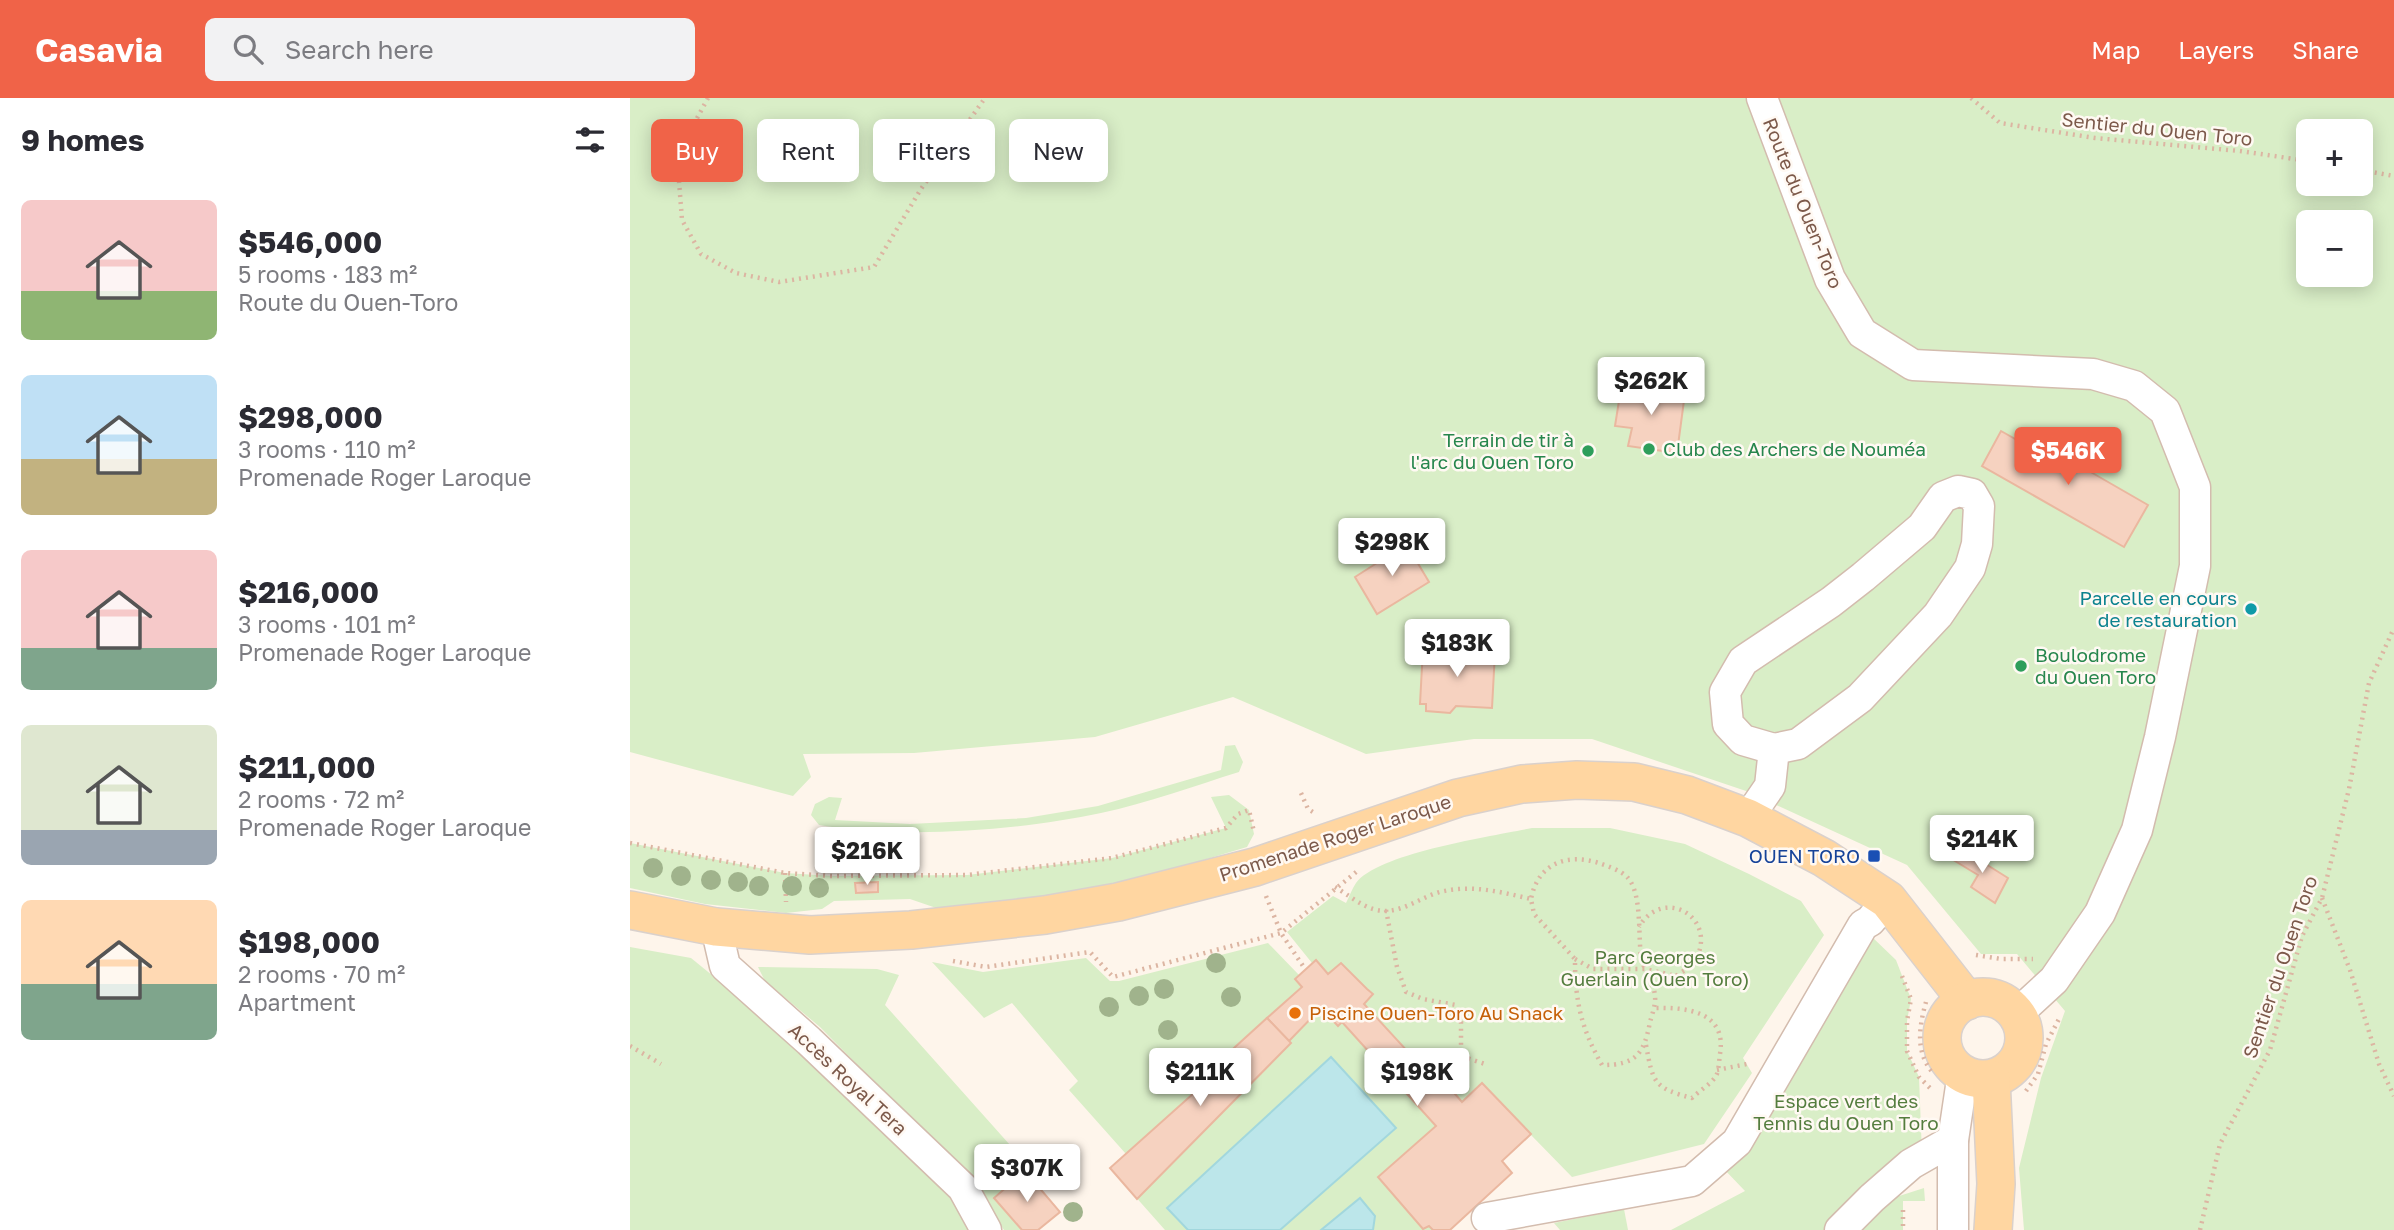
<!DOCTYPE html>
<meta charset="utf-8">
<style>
body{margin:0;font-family:"Golos Text",sans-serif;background:#f2f2f3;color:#2b2b33;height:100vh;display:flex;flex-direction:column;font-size:26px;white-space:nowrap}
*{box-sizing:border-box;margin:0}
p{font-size:23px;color:#7c7c81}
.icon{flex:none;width:38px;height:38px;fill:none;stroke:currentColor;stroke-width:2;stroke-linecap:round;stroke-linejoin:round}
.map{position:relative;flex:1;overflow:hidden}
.details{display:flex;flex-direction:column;background:#fff;width:630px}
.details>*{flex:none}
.banner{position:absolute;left:21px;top:21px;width:665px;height:63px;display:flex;gap:14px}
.tools{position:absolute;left:1666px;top:21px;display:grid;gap:14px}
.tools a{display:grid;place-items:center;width:77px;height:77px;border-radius:10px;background:#fff;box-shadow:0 4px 18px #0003;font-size:35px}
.price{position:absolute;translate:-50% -60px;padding:0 16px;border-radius:7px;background:#fff;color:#222;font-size:23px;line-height:46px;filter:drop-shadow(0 2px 4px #0008)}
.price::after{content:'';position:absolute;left:50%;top:42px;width:21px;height:16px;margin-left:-10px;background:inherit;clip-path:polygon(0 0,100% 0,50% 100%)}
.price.on{background:#f06348;color:#fff}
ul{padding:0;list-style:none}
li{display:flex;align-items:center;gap:21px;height:175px;padding:0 21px}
li span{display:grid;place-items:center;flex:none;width:196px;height:140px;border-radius:10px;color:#555}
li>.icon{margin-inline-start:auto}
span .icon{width:84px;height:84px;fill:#fffc;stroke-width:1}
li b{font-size:30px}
h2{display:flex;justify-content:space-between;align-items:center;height:84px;padding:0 21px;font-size:30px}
.chip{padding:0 24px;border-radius:10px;background:#fff;box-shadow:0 4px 18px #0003;font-size:24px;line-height:63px}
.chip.on{background:#f06348;color:#fff}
header{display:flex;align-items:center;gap:42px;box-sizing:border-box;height:98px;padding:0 35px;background:#f06348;color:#fff}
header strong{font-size:33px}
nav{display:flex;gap:38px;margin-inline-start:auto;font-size:24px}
.search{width:490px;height:63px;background:#f2f2f3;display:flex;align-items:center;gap:18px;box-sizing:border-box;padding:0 24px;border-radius:10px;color:#7c7c81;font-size:26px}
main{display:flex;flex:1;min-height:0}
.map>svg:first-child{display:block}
.green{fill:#d9eec7;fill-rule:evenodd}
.water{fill:#bce6ea;stroke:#a2d7dd;stroke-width:2}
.building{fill:#f6d2c0;stroke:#eab79f;stroke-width:2}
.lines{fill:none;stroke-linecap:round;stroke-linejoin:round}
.minor-casing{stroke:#d3bcae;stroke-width:33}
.major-casing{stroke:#dad1cc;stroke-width:40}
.path{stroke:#dcb5a2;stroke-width:4.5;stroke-dasharray:2 5;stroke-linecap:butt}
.minor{stroke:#fff;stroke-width:30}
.major{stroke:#ffd6a1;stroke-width:37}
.tree{fill:#a0b38c}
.leisure-dot{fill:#2e9e5b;stroke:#fff9f3;stroke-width:2.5}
.culture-dot{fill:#0f9aa8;stroke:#fff9f3;stroke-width:2.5}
.transit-dot{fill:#1a4fb4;stroke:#fff9f3;stroke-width:2.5}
.food-dot{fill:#e8710a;stroke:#fff9f3;stroke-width:2.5}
.labels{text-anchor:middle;stroke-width:5;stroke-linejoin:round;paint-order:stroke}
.street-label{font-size:19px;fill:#7c594a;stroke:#fff9f3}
.leisure-label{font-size:19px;fill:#27864d;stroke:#fff9f3;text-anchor:start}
.culture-label{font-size:19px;fill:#0d838f;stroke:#fff9f3;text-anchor:end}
.transit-label{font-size:19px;fill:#164399;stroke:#fff9f3;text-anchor:end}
.park-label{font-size:19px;fill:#547d3e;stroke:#fff9f3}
.food-label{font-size:19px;fill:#c56008;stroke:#fff9f3;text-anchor:start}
</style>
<header>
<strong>Casavia</strong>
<div class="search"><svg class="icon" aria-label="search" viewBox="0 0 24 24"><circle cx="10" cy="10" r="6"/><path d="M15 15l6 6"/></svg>Search here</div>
<nav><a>Map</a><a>Layers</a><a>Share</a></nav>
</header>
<main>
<section class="details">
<h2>9 homes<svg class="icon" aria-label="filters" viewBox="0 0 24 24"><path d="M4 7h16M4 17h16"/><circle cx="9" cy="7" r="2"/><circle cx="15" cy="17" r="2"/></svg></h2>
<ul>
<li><span style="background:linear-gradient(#f6c9c9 65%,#8fb573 0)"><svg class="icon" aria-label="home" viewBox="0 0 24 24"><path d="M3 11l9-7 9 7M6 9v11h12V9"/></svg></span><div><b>$546,000</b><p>5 rooms · 183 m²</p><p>Route du Ouen-Toro</p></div></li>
<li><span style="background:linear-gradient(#bfe0f5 60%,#c2b280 0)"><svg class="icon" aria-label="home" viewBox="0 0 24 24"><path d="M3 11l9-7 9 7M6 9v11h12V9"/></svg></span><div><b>$298,000</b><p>3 rooms · 110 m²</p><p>Promenade Roger Laroque</p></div></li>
<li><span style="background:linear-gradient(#f6c9c9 70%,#7fa58c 0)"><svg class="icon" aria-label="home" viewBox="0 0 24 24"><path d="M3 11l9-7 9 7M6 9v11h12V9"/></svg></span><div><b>$216,000</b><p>3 rooms · 101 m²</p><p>Promenade Roger Laroque</p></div></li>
<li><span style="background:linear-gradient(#dfe7d0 75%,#9aa5b1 0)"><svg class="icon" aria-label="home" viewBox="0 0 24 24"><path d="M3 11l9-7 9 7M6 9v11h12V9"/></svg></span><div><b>$211,000</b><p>2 rooms · 72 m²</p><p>Promenade Roger Laroque</p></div></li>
<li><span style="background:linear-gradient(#ffd9b3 60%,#7fa58c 0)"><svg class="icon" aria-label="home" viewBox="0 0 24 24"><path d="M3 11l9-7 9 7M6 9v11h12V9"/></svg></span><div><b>$198,000</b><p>2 rooms · 70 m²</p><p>Apartment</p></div></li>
</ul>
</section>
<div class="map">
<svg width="1764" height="1132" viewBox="0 0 1764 1132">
<rect width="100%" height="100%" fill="#fef5eb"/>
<!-- green -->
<g class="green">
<path d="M0 0H1764V1132H1394L1389 1070 1411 980 1435 913 1387 856H1351L1277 767 1116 693 962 641H844L736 656 603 599 465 639 284 655 173 656 181 679 163 698 0 654ZM1678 33H1731V86H1678ZM1678 124H1731V177H1678Z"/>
<path d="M605 647 613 664 609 674C564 688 518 705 471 715 386 733 274 741 189 727L181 717 185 706 199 699 212 700 205 722 280 726 396 720 468 708 591 672 595 648Z"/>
<path d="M599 697 619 712 624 736 617 749 480 790 315 813 280 801 204 803 192 811 156 815 75 806 0 790V745L155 775 202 778 337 777 482 760 596 730 581 699Z"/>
<path d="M902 730H980L1055 746 1119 776 1171 803 1194 837 1113 960 1122 975 1074 1046 942 1079 901 1037 872 1063 882 1075 820 1132H535L480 1070 496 1056 439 992 448 983 382 905 354 920 302 864 353 874 456 860 480 883H489L638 845 669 877 682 865 657 834 703 798 716 805C719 799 722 791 726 785 748 755 863 738 902 730Z"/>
<path d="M1241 838 1266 862 1281 901 1277 923V953L1289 979 1292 1056 1197 1132H1041L1115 1093 1092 1069Z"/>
<path d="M0 849 61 860 207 979 311 1082 338 1132H0Z"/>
<path d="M128 869 247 871 269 877 255 907 380 1047 395 1073 392 1132H374L342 1083 190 929 135 883Z"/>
<path d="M1294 1090 1295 1103H1273V1132H1231L1263 1100Z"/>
<path d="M994 1111 998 1132H930L924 1125Z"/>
</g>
<!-- water -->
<g class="water">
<path d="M701 959 766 1030 650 1132H558L537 1110Z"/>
<path d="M730 1100 745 1118 743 1132H691Z"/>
</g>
<!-- building -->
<g class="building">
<path d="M992 284 1055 295 1047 355 998 348 1002 330 985 328Z"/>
<path d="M1371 333 1431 367 1443 346 1460 356 1452 369 1518 407 1494 449 1352 368Z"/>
<path d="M774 442 799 484 747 516 725 479 761 456 759 452Z"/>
<path d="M793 550 865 554 862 610 826 608 820 615 796 613V606H790Z"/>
<path d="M1327 748 1378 780 1365 805 1341 789 1348 777 1320 760Z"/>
<path d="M248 784V794L226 795 225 785Z"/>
<path d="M686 862 698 876 711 865 737 891 743 896 734 906 813 992 818 988 832 1004 852 985 901 1036 872 1063 882 1075 820 1132H803L799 1128 793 1131 748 1079 806 1028 712 924 708 928 691 910 659 943 637 920 672 889 665 881Z"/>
<path d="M637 920 661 945 507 1101 480 1070 574 986 571 980Z"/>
<path d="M395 1073 430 1114 408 1132H392L364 1100Z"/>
</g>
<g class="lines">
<defs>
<g id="minor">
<path d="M1132 0 1200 181 1232 235 1283 267 1463 276 1504 288 1535 313 1565 389V468L1530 639 1507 732 1470 815 1424 882 1386 917"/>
<path d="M1118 720 1140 688 1144 651 1168 646 1230 600 1308 517 1340 470 1347 446 1349 408 1342 396 1328 393 1313 399 1292 429 1233 479 1201 504 1113 563 1095 594 1098 626 1113 642 1144 651"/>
<path d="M86 829 95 868 179 943 333 1090 356 1132"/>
<path d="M857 1120 1062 1083 1107 1044 1233 827 1240 823 1258 802"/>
<path d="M1210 1132 1242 1100 1281 1066 1323 1042"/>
<path d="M1323 1132V1042L1333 975"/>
</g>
<g id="major">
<path d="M0 812 86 829 180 837 281 832 415 817 488 804 625 769 828 700 892 686 947 682 1004 684 1057 697 1118 720 1194 760 1258 802 1337 903"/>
<circle cx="1353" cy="940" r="41"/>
<path d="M1361 981 1366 1086 1363 1132"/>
</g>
</defs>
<!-- minor casing -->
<use href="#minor" class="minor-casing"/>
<!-- major casing -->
<use href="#major" class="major-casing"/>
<!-- path -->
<g class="path">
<path d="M78 0 47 57 52 122 71 156 106 175 149 184 244 169 291 91 355 0"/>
<path d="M1341 0 1370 25 1465 40 1610 53 1678 63"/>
<path d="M1731 72 1764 78"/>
<path d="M671 695 678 711 683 714"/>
<path d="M0 745 155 775 201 778 337 777 482 760 596 730 608 716 619 712 624 734"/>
<path d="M155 775 156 804"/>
<path d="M705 789C717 796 730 807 743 811 767 819 788 800 810 794 841 786 871 794 901 801L904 816 945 861C945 903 951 930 972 967 1006 967 1014 956 1020 924 1022 917 1026 906 1025 898 1024 884 1013 872 1011 858 1008 837 1012 796 998 780 992 773 978 768 969 765 937 755 908 765 901 801"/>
<path d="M636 798 651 835 675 871"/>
<path d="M1692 800 1720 872 1749 966 1764 998"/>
<path d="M756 812 767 869 776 894 793 901 826 907 831 924V958L855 966"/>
<path d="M1346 857 1371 861H1403"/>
<path d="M945 861 963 871H1015L1046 878C1051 874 1060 870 1064 865 1091 820 1033 787 1009 829"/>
<path d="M323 863 356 869 460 854 483 879 651 835 730 771"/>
<path d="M1272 878 1281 901 1277 923V953L1289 979 1300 990"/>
<path d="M1296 904C1289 929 1285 954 1303 975"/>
<path d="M1016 947C1023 984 1023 990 1062 1000 1069 993 1081 986 1086 978 1089 973 1089 962 1090 956 1097 913 1056 909 1023 910"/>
<path d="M0 948 31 966"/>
<path d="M1087 972 1117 966"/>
<path d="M1394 976 1399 973 1406 939"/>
<path d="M1396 993 1408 976 1416 946 1430 919"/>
<path d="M1273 1112V1132"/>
<path d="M1570 1132 1590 1046 1640 952 1672 838 1692 800 1719 691 1739 585 1764 530"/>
</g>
<!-- minor -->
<use href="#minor" class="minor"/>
<!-- major -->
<use href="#major" class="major"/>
</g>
<!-- trees -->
<g class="tree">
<circle cx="23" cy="770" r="10"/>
<circle cx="51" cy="778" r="10"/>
<circle cx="81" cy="782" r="10"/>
<circle cx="108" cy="784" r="10"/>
<circle cx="129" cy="788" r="10"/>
<circle cx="162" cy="788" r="10"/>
<circle cx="189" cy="790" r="10"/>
<circle cx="586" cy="865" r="10"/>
<circle cx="534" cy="891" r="10"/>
<circle cx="509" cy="898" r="10"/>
<circle cx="601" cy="899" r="10"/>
<circle cx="479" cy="909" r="10"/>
<circle cx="538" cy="932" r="10"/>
<circle cx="443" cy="1114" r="10"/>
</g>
<!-- markers -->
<g class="leisure-dot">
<circle cx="1019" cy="351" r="7"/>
<circle cx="958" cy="353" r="7"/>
<circle cx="1391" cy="568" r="7"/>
</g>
<circle class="culture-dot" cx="1621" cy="511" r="7"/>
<rect class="transit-dot" x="1237" y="751" width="14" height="14" rx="3.5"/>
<circle class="food-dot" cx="665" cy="915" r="7"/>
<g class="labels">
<!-- street labels -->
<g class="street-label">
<text transform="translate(1527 31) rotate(6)" y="7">Sentier du Ouen Toro</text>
<text transform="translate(1173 105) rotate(68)" y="7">Route du Ouen-Toro</text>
<text transform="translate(705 740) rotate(-18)" y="7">Promenade Roger Laroque</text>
<text transform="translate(1650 869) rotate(-71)" y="7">Sentier du Ouen Toro</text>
<text transform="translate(218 981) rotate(43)" y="7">Accès Royal Tera</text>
</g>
<!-- leisure labels -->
<g class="leisure-label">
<text x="944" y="349" text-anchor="end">Terrain de tir à<tspan x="944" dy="22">l'arc du Ouen Toro</tspan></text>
<text x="1033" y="358">Club des Archers de Nouméa</text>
<text x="1405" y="564">Boulodrome<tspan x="1405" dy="22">du Ouen Toro</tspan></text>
</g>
<!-- culture labels -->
<g class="culture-label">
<text x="1607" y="507">Parcelle en cours<tspan x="1607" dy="22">de restauration</tspan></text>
</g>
<!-- transit labels -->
<g class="transit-label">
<text x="1230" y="765">OUEN TORO</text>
</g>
<!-- park labels -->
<g class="park-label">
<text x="1025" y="866">Parc Georges<tspan x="1025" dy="22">Guerlain (Ouen Toro)</tspan></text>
<text x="1216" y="1010">Espace vert des<tspan x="1216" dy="22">Tennis du Ouen Toro</tspan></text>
</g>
<!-- food labels -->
<g class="food-label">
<text x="679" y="922">Piscine Ouen-Toro Au Snack</text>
</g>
</g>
</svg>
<div class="tools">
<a>+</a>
<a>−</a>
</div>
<b class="price" style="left:1021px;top:319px">$262K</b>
<b class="price on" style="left:1438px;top:389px">$546K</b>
<b class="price" style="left:762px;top:480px">$298K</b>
<b class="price" style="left:827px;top:581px">$183K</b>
<b class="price" style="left:1352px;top:777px">$214K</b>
<b class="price" style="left:237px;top:789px">$216K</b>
<b class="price" style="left:570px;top:1010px">$211K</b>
<b class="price" style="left:787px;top:1010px">$198K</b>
<b class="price" style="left:397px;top:1106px">$307K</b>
<div class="banner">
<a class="chip on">Buy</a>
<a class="chip">Rent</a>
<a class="chip">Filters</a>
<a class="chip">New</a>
</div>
</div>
</main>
